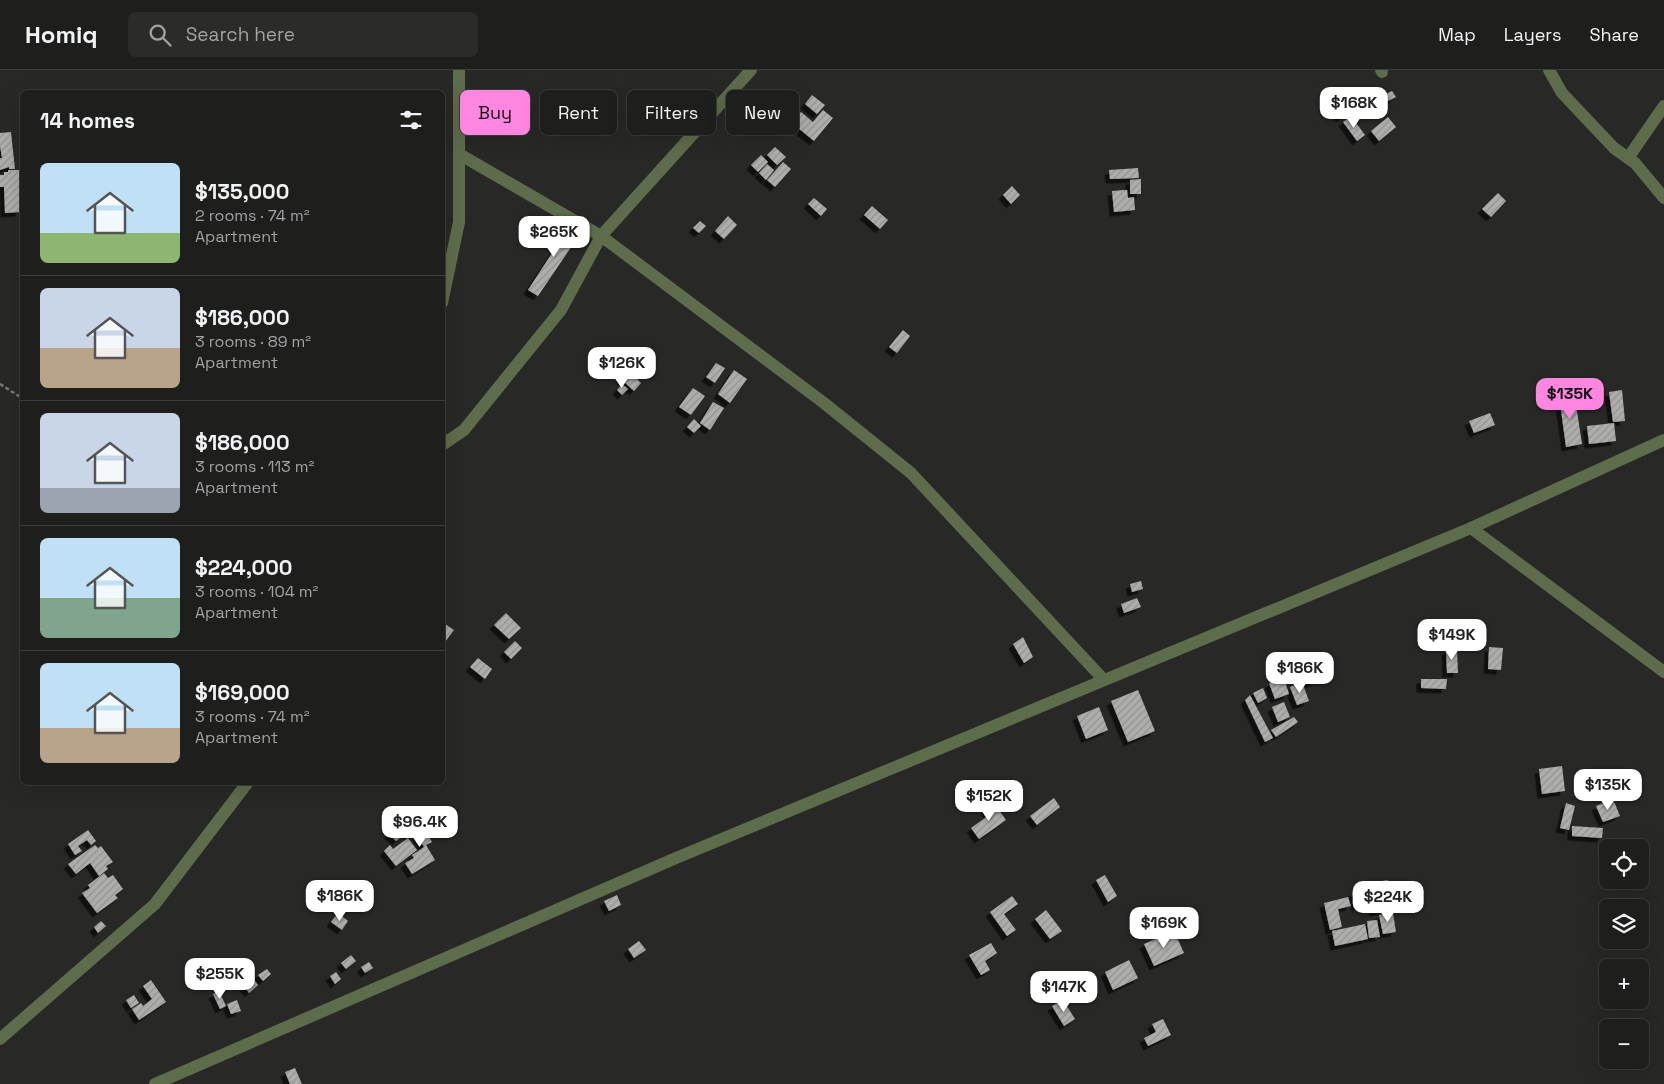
<!DOCTYPE html>
<meta charset="utf-8">
<style>
body{margin:0;font-family:"Space Grotesk",sans-serif;background:#2b2c2a;color:#f1f3f6;height:100vh;display:flex;flex-direction:column;font-size:19px;white-space:nowrap}
*{box-sizing:border-box;margin:0}
p{font-size:16px;color:#a1a2a4}
.icon{flex:none;width:28px;height:28px;fill:none;stroke:currentColor;stroke-width:2;stroke-linecap:round;stroke-linejoin:round}
.map{position:relative;flex:1;overflow:hidden}
.drawer{position:absolute;left:20px;top:20px;width:425px;height:695px;display:flex;flex-direction:column;background:#1e1f1d;border-radius:8px;box-shadow:0 5px 20px #0002,0 0 0 1px #3c3d3b}
.drawer>*{flex:none}
.banner{position:absolute;left:460px;top:20px;width:475px;height:45px;display:flex;gap:10px}
.tools{position:absolute;left:1599px;top:769px;display:grid;gap:10px}
.tools a{display:grid;place-items:center;width:50px;height:50px;border-radius:8px;background:#1e1f1d;box-shadow:0 5px 20px #0002,0 0 0 1px #3c3d3b;font-size:25px}
.price{position:absolute;translate:-50% -42px;padding:0 11px;border-radius:10px;background:#fff;color:#222;font-size:16px;line-height:32px;filter:drop-shadow(0 1px 2px #0008)}
.price::after{content:'';position:absolute;left:50%;top:30px;width:15px;height:11px;margin-left:-8px;background:inherit;clip-path:polygon(0 0,100% 0,50% 100%)}
.price.selected{background:#fe85e0;color:#111}
ul{padding:0;list-style:none}
li{display:flex;align-items:center;gap:15px;height:125px;padding:0 20px}
li+li{border-top:1px solid #3c3d3b}
li span{display:grid;place-items:center;flex:none;width:140px;height:100px;border-radius:8px;color:#555}
li>.icon{margin-inline-start:auto}
span .icon{width:60px;height:60px;fill:#fffc;stroke-width:1}
li b{font-size:21px}
h2{display:flex;justify-content:space-between;align-items:center;height:60px;padding:0 20px;font-size:21px}
.tag{padding:0 18px;border-radius:8px;background:#1e1f1d;box-shadow:0 5px 20px #0002,0 0 0 1px #3c3d3b;font-size:18px;line-height:45px}
.tag.selected{background:#fe85e0;color:#111}
header{display:flex;align-items:center;gap:30px;box-sizing:border-box;height:70px;padding:0 25px;background:#1e1f1d;border-bottom:1px solid #3c3d3b}
header strong{font-size:24px}
nav{display:flex;gap:28px;margin-inline-start:auto;font-size:18px}
.search{width:350px;height:45px;background:#2b2c2a;display:flex;align-items:center;gap:12px;box-sizing:border-box;padding:0 18px;border-radius:8px;color:#a1a2a4;font-size:19px}
.map>svg:first-child{display:block}
.building{fill:url(#building-hatch);filter:url(#shadow)}
.lines{fill:none;stroke-linecap:round;stroke-linejoin:round}
.path{stroke:#787977;stroke-width:2.5;stroke-dasharray:4 2.5;stroke-linecap:butt}
.minor{stroke:#5d6c4a;stroke-width:12}
</style>
<header>
<strong>Homiq</strong>
<div class="search"><svg class="icon" aria-label="search" viewBox="0 0 24 24"><circle cx="10" cy="10" r="6"/><path d="M15 15l6 6"/></svg>Search here</div>
<nav><a>Map</a><a>Layers</a><a>Share</a></nav>
</header>
<div class="map">
<svg width="1664" height="1014" viewBox="0 0 1664 1014">
<defs>
<pattern id="building-hatch" width="6" height="6" patternUnits="userSpaceOnUse" patternTransform="scale(1.25)"><rect width="6" height="6" fill="#adaeab"/><path d="M-1 1l2-2M0 6l6-6M5 7l2-2" fill="none" stroke="#939492"/></pattern>
<filter id="shadow"><feDropShadow dx="-4.5" dy="4.5" stdDeviation="0" flood-color="#0009"/></filter>
</defs>
<rect width="100%" height="100%" fill="#282927"/>
<!-- building -->
<g class="building">
<path d="M1392 21 1396 27 1388 31 1384 25Z"/>
<path d="M812 25 825 35 817 44 805 34Z"/>
<path d="M1346 35 1351 40 1341 48 1337 42Z"/>
<path d="M791 40 797 45 791 52 785 47Z"/>
<path d="M823 40 833 48 814 71 792 53 801 42 813 52Z"/>
<path d="M1351 46 1365 65 1357 71 1343 52Z"/>
<path d="M1388 47 1396 57 1379 71 1371 61Z"/>
<path d="M11 62 15 99H9V97L0 100V88H2L0 76V63Z"/>
<path d="M775 77 786 87 777 95 767 85Z"/>
<path d="M761 85 768 92 758 102 751 95Z"/>
<path d="M783 92 791 99 775 117 767 110Z"/>
<path d="M767 94 774 100 766 110 759 103Z"/>
<path d="M1138 98 1139 108 1110 109 1109 100Z"/>
<path d="M8 100H19L20 142 5 143 4 117H0V105H4V102H8Z"/>
<path d="M1141 109V124H1130V110Z"/>
<path d="M1012 116 1020 125 1011 134 1003 125Z"/>
<path d="M1124 120H1127L1128 128 1134 127 1135 140 1114 142 1112 121Z"/>
<path d="M1498 123 1506 131 1491 147 1482 139Z"/>
<path d="M814 128 827 139 821 146 808 134Z"/>
<path d="M872 136 888 150 880 159 864 145Z"/>
<path d="M728 146 737 155 724 169 715 161Z"/>
<path d="M700 151 706 156 699 163 693 158Z"/>
<path d="M559 154 578 167 538 226 528 220 558 174 550 168Z"/>
<path d="M903 260 910 266 897 283 889 277Z"/>
<path d="M716 293 725 298 715 313 706 307Z"/>
<path d="M734 300 747 309 730 333 718 324Z"/>
<path d="M629 301 641 313 634 321 621 309Z"/>
<path d="M622 314 628 319 622 325 617 320Z"/>
<path d="M1599 317 1601 331 1578 333 1577 319Z"/>
<path d="M693 318 705 326 691 345 679 337Z"/>
<path d="M1622 320 1625 351 1613 352 1609 322Z"/>
<path d="M1574 322 1582 374 1566 377 1559 325Z"/>
<path d="M713 332 724 338 710 360 700 353Z"/>
<path d="M1490 343 1495 355 1474 363 1469 351Z"/>
<path d="M694 349 701 356 694 363 687 357Z"/>
<path d="M1614 353 1616 371 1589 374 1587 356Z"/>
<path d="M1141 511 1143 519 1132 522 1130 514Z"/>
<path d="M1137 528 1141 537 1124 543 1121 534Z"/>
<path d="M506 543 521 558 509 569 494 555Z"/>
<path d="M442 552 454 560 442 576Z"/>
<path d="M1023 567 1033 587 1024 593 1013 574Z"/>
<path d="M515 571 522 578 511 589 504 582Z"/>
<path d="M1489 577 1503 578 1501 600 1488 599Z"/>
<path d="M1457 579 1458 603H1447L1446 580Z"/>
<path d="M478 588 492 599 485 609 470 597Z"/>
<path d="M1311 600 1316 611 1310 613 1305 603Z"/>
<path d="M1284 608 1289 624 1275 629 1269 613Z"/>
<path d="M1421 609H1447L1446 619 1421 618Z"/>
<path d="M1302 612 1309 631 1297 635 1290 617Z"/>
<path d="M1263 618 1267 628 1258 633 1253 623Z"/>
<path d="M1138 620 1155 661 1128 672 1111 631Z"/>
<path d="M1250 625 1273 668 1265 672 1245 630Z"/>
<path d="M1284 632 1290 647 1278 652 1272 637Z"/>
<path d="M1099 637 1108 660 1086 669 1077 646Z"/>
<path d="M1294 647 1298 652 1276 667 1271 660Z"/>
<path d="M1562 696 1565 721 1542 724 1539 699Z"/>
<path d="M1054 728 1060 737 1037 755 1030 746Z"/>
<path d="M1613 729 1620 746 1603 752 1596 736Z"/>
<path d="M994 733 1006 750 979 769 971 758 989 745 985 739Z"/>
<path d="M1566 733 1575 736 1569 760 1560 758Z"/>
<path d="M422 749 429 762 427 763 432 772 426 775 435 790 412 804 405 793 414 788 412 785 424 777 415 762 409 766 405 759Z"/>
<path d="M400 755 406 763 396 771 389 764Z"/>
<path d="M1572 756 1603 758 1602 768 1572 766Z"/>
<path d="M88 760 96 771 91 775 87 770 78 776 82 781 75 785 68 774Z"/>
<path d="M408 768 417 780 396 796 384 781 390 775 393 779Z"/>
<path d="M95 775 98 778 101 776 113 792 106 796 108 799 99 806 90 793 76 804 68 794Z"/>
<path d="M104 803 108 808 113 805 123 819 115 825 118 828 97 843 82 823 90 818 88 815Z"/>
<path d="M1105 805 1117 826 1108 832 1096 810Z"/>
<path d="M1388 810 1392 839 1374 842 1369 813Z"/>
<path d="M1614 810H1635L1634 816 1613 813Z"/>
<path d="M1368 818 1370 833 1356 837 1352 823Z"/>
<path d="M617 825 621 835 609 841 604 831Z"/>
<path d="M1012 826 1018 834 1004 844 1016 860 1007 866 990 842Z"/>
<path d="M1348 827 1351 836 1338 839 1342 857 1330 860 1324 833Z"/>
<path d="M1607 831 1637 834 1636 838H1607Z"/>
<path d="M1046 840 1062 861 1050 869 1035 849Z"/>
<path d="M338 843 348 851 342 860 331 852Z"/>
<path d="M1393 843 1396 862 1383 864 1379 845Z"/>
<path d="M1377 850 1380 867 1369 868 1367 851Z"/>
<path d="M101 851 106 856 98 863 94 857Z"/>
<path d="M1365 854 1368 869 1335 876 1332 861Z"/>
<path d="M1174 861 1184 883 1154 896 1144 874Z"/>
<path d="M639 871 646 880 634 888 628 879Z"/>
<path d="M991 873 997 883 985 891 990 900 981 905 969 885Z"/>
<path d="M351 885 356 891 346 899 341 893Z"/>
<path d="M1129 890 1138 908 1113 920 1105 902Z"/>
<path d="M369 892 373 898 365 903 361 897Z"/>
<path d="M267 899 271 904 263 911 258 905Z"/>
<path d="M336 902 341 909 335 914 330 906Z"/>
<path d="M249 903 258 915 249 923 240 910Z"/>
<path d="M151 910 166 932 139 950 132 939 141 933 143 936 152 929 143 916Z"/>
<path d="M219 921 226 936 220 939 213 924Z"/>
<path d="M134 925 139 933 131 938 126 930Z"/>
<path d="M237 930 241 941 231 944 227 934Z"/>
<path d="M1063 930 1075 949 1064 956 1052 936Z"/>
<path d="M1163 949 1171 965 1148 976 1144 968 1156 962 1152 954Z"/>
<path d="M1620 949H1642L1643 956H1621Z"/>
<path d="M295 998 302 1014H290L285 1002Z"/>
</g>
<g class="lines">
<!-- path -->
<path class="path" d="M0 314 22 328"/>
<!-- minor -->
<g class="minor">
<path d="M1381 0 1382 2"/>
<path d="M1549 0 1562 23 1614 78 1635 93 1664 128"/>
<path d="M459 84 601 166 824 333 911 403 1104 610"/>
<path d="M1628 88 1664 36"/>
<path d="M442 233 459 152V0"/>
<path d="M442 375 464 360 561 240 601 166 751 0"/>
<path d="M1471 458 1664 602"/>
<path d="M0 969 155 834 248 712"/>
<path d="M155 1014 676 788 1471 458 1664 370"/>
</g>
</g>
</svg>
<div class="tools">
<a><svg class="icon" aria-label="locate" viewBox="0 0 24 24"><circle cx="12" cy="12" r="6"/><path d="M12 2v4M12 18v4M2 12h4M18 12h4"/></svg></a>
<a><svg class="icon" aria-label="layers" viewBox="0 0 24 24"><path d="M12 4l9 5-9 5-9-5zM3 14l9 5 9-5"/></svg></a>
<a>+</a>
<a>−</a>
</div>
<b class="price" style="left:1354px;top:59px">$168K</b>
<b class="price" style="left:554px;top:188px">$265K</b>
<b class="price" style="left:622px;top:319px">$126K</b>
<b class="price selected" style="left:1570px;top:350px">$135K</b>
<b class="price" style="left:1452px;top:591px">$149K</b>
<b class="price" style="left:1300px;top:624px">$186K</b>
<b class="price" style="left:1608px;top:741px">$135K</b>
<b class="price" style="left:989px;top:752px">$152K</b>
<b class="price" style="left:420px;top:778px">$96.4K</b>
<b class="price" style="left:340px;top:852px">$186K</b>
<b class="price" style="left:1388px;top:853px">$224K</b>
<b class="price" style="left:1164px;top:879px">$169K</b>
<b class="price" style="left:220px;top:930px">$255K</b>
<b class="price" style="left:1064px;top:943px">$147K</b>
<div class="banner">
<a class="tag selected">Buy</a>
<a class="tag">Rent</a>
<a class="tag">Filters</a>
<a class="tag">New</a>
</div>
<section class="drawer">
<h2>14 homes<svg class="icon" aria-label="filters" viewBox="0 0 24 24"><path d="M4 7h16M4 17h16"/><circle cx="9" cy="7" r="2"/><circle cx="15" cy="17" r="2"/></svg></h2>
<ul>
<li><span style="background:linear-gradient(#bfe0f5 70%,#8fb573 0)"><svg class="icon" aria-label="home" viewBox="0 0 24 24"><path d="M3 11l9-7 9 7M6 9v11h12V9"/></svg></span><div><b>$135,000</b><p>2 rooms · 74 m²</p><p>Apartment</p></div></li>
<li><span style="background:linear-gradient(#c9d6e8 60%,#b9a48a 0)"><svg class="icon" aria-label="home" viewBox="0 0 24 24"><path d="M3 11l9-7 9 7M6 9v11h12V9"/></svg></span><div><b>$186,000</b><p>3 rooms · 89 m²</p><p>Apartment</p></div></li>
<li><span style="background:linear-gradient(#c9d6e8 75%,#9aa5b1 0)"><svg class="icon" aria-label="home" viewBox="0 0 24 24"><path d="M3 11l9-7 9 7M6 9v11h12V9"/></svg></span><div><b>$186,000</b><p>3 rooms · 113 m²</p><p>Apartment</p></div></li>
<li><span style="background:linear-gradient(#bfe0f5 60%,#7fa58c 0)"><svg class="icon" aria-label="home" viewBox="0 0 24 24"><path d="M3 11l9-7 9 7M6 9v11h12V9"/></svg></span><div><b>$224,000</b><p>3 rooms · 104 m²</p><p>Apartment</p></div></li>
<li><span style="background:linear-gradient(#bfe0f5 65%,#b9a48a 0)"><svg class="icon" aria-label="home" viewBox="0 0 24 24"><path d="M3 11l9-7 9 7M6 9v11h12V9"/></svg></span><div><b>$169,000</b><p>3 rooms · 74 m²</p><p>Apartment</p></div></li>
</ul>
</section>
</div>
